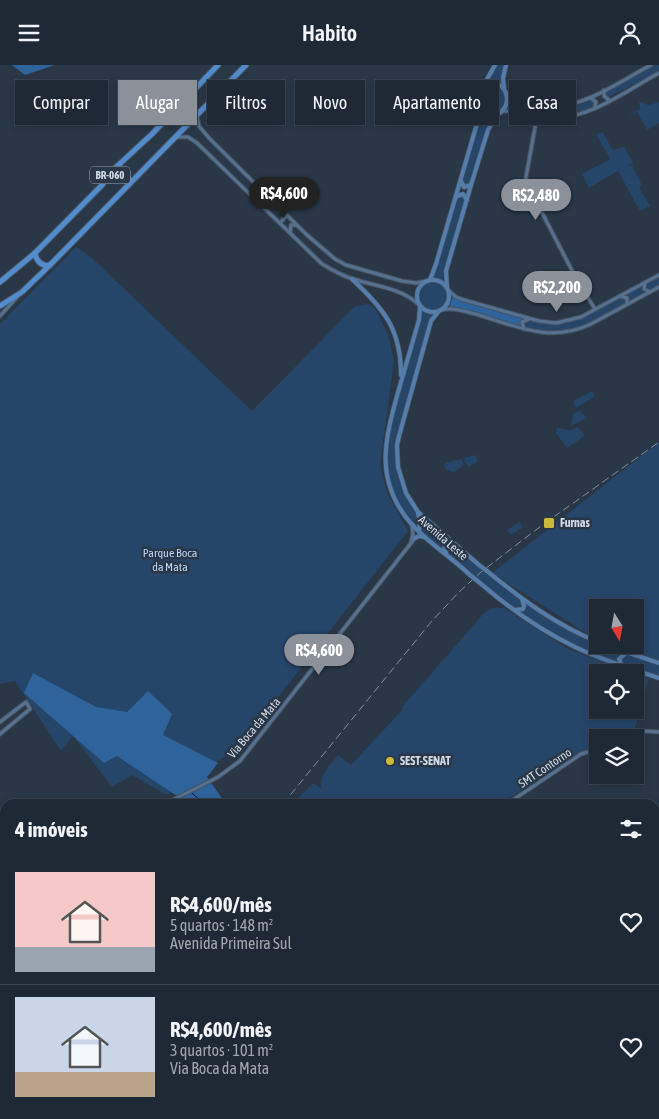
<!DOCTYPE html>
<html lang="pt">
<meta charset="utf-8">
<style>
body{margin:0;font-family:"Asap Condensed",sans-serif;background:#2c3541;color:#f1f3f6;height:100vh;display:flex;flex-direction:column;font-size:19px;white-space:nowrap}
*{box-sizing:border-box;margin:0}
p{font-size:16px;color:#a1a6ad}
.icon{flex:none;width:28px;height:28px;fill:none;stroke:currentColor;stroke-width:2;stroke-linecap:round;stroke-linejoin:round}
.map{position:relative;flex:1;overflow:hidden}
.panel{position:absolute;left:0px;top:734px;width:660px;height:321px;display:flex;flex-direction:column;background:#1f2935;border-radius:15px 15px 0 0;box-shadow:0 2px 8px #0003,0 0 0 1px #3c4550}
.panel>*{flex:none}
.top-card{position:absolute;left:15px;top:15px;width:630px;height:45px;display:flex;gap:10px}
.needle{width:32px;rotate:169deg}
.tools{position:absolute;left:589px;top:534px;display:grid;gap:10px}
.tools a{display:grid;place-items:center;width:55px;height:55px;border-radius:0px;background:#1f2935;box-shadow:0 2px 8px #0003,0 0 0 1px #3c4550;font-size:25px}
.price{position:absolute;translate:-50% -42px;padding:0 11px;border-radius:18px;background:#8c9099;color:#fff;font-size:16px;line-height:32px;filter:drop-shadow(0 1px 2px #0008)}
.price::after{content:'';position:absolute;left:50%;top:30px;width:15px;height:11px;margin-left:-8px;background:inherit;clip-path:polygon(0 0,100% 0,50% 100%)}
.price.active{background:#222;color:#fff}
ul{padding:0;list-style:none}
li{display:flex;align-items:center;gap:15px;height:125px;padding:0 15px}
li+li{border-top:1px solid #3c4550}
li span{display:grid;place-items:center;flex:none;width:140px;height:100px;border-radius:0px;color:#555}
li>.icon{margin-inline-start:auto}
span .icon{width:60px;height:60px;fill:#fffc;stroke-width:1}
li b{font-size:21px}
h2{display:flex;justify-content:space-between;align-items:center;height:60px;padding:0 15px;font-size:21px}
.tag{padding:0 18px;border-radius:0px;background:#1f2935;box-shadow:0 2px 8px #0003,0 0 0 1px #3c4550;font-size:18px;line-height:45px}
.tag.active{background:#8c9099;color:#fff}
header{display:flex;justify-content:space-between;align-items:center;height:65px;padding:0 15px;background:#1f2935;font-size:22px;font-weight:600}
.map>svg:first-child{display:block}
.green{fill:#254569}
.forest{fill:#2f639c}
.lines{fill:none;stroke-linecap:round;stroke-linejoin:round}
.stream{stroke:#06213e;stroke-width:1}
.secondary-casing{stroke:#465260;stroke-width:5}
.primary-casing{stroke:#465260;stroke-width:5.5}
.highway-casing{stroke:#465260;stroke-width:7}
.secondary{stroke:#557191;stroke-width:3}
.primary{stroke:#547dab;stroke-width:4}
.highway{stroke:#528ccd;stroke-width:5}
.rail{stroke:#838e9b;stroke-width:1;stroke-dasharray:8 4;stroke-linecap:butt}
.primary-bridge-casing{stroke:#465260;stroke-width:5.5;stroke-linecap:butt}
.highway-bridge-casing{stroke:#465260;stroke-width:7;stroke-linecap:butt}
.primary-bridge{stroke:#547dab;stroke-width:4}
.highway-bridge{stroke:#528ccd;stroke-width:5}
.poi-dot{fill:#c9ba3a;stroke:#293747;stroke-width:2}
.labels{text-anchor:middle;stroke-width:5;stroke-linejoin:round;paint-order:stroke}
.shield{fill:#293747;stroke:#9ea8b4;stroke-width:1}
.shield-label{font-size:11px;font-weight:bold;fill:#d0d8e3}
.poi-label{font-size:12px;font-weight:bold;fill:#d0d8e3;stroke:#293747;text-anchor:start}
.street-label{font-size:12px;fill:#d0d8e3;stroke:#293747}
.park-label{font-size:12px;fill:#b6d2f3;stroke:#293747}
</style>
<header><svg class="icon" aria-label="menu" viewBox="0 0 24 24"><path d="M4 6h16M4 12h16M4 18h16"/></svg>Habito<svg class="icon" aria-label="person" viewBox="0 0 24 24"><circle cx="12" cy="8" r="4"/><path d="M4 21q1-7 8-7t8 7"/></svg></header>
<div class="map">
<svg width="659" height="1054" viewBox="0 0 659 1054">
<rect width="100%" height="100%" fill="#293747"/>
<!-- green -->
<g class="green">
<path d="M497 0H505L502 7 501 19 497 16 489 15Z"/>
<path d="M654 0H659V7L607 33 605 30 607 27Z"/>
<circle cx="490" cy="33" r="15"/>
<path d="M510 33C532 48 569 46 592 35L595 36 594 42C578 50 557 55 539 51 528 49 518 43 507 44Z"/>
<path d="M639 36 648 40 659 37V58L647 65 637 47 624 53 640 44Z"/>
<path d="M481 48 491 51 487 59 480 89 468 120 466 121 462 118 479 61Z"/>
<path d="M603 67 612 84 614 85 624 81 633 98 626 102 632 100 641 118 640 124 650 141 640 146 618 106 589 123 582 109 610 94 596 69Z"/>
<path d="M462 130 465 134 444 206 443 216 432 213 437 204 446 171 458 131Z"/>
<path d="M76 182 91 192 252 346 354 242 368 239 375 243 388 270 394 295 380 400 387 428 408 466 239 682 167 730 132 710 112 722 73 671 61 686 15 616 0 619V259Z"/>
<path d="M659 211V220L648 226 644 221 646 218Z"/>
<circle cx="433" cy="231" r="15"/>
<path d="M643 219 642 223 646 228 628 238V232L624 230Z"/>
<path d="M622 231 626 233V237L625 239C589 260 568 273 525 262L523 259 527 255C571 264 585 252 622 231Z"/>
<path d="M419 242 427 249 435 250 397 380 401 412 413 439 432 460 518 531 569 565 598 580 659 600V611L621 601 589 587 564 575 513 545 426 472 404 450 388 418 385 378 421 255Z"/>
<path d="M592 326 595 331 576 343 573 336Z"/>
<path d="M580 345 586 353 571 361 573 349Z"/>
<path d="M578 362 585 371 567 383 556 368 557 363 570 365Z"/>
<path d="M659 377V595L609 580H635V542H598L597 575 492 508Z"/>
<path d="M475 390 478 396 469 402 464 396 465 393Z"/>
<path d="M461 394 464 400 454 407 447 405 444 401 446 398Z"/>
<path d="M519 457 523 462 511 470 507 465Z"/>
<path d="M493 543H504L568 584 632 607 598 608V645H635V609L649 613 635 663 612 672H598L597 679 545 709 507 735 491 739H293L313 718 322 724C317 711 331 700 338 690L351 700 402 645V642L484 548Z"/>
<path d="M5 978V1045L0 1040V982Z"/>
</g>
<!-- forest -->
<g class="forest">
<path d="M12 0H55L25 10Z"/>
<path d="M453 231 525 253 521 257V262L457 242H449Z"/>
<path d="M33 608 96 642 127 647 148 626 172 649 163 670 218 698 207 712 221 732 229 739H189L117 691 104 698 24 628Z"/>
<path d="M348 1050H468L475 1054H351Z"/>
<path d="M524 1050H571L577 1054H522Z"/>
</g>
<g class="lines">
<!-- stream -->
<g class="stream">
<path d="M191 727 204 739"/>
<path d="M419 1050 422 1054"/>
</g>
<defs>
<g id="secondary">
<path d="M604 25V31L609 35"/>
<path d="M507 30C559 62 606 24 651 0"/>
<path d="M591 33 596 37 595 42"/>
<path d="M502 46C519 45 534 53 551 53 590 54 626 26 659 8"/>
<path d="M197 50 199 61 209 73 307 170 335 194 346 200 402 216 416 218 426 216"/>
<path d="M535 52 536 57 526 112V117L577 215 595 244"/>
<path d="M176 72H188L197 78 322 199C332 205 342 211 353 214 375 221 401 223 418 239"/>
<path d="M280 158 287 150"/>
<path d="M290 168 291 160H297"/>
<path d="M645 218 644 224 650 227"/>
<path d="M448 225 456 232 464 235 539 256 556 258 581 252 659 210"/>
<path d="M620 231 627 233V239"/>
<path d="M441 245C455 242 466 247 479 250 518 262 551 278 591 259L659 222"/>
<path d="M0 251 18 231"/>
<path d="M524 264 522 257 529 254"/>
<path d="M411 477 413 470 412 461"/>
<path d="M0 657 26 637 30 644 0 669"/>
<path d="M618 672C631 666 644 665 659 667"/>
<path d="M165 739 218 712 240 696 415 473"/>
<path d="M503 739 510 737 581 689 598 684"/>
<path d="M655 863 656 842 659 834"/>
<path d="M0 867 5 863"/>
<path d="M655 910 659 911"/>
<path d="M0 981 5 977"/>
<path d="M217 1050 220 1054"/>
<path d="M322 1050 325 1054"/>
</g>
<g id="primary">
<circle cx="490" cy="34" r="17"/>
<path d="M485 18 495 0"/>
<path d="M504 23 503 13 506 0"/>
<path d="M461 116 464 122 471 120"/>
<path d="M457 131 463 129 467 135"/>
<path d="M352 214C384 244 401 264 401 310"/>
<circle cx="433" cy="231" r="16"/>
<path d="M430 215 436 199 476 62 478 53 477 44"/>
<path d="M447 222 446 206 471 120 488 65 497 49"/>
<path d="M420 242 419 255C412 280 404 306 397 331 385 375 376 411 405 451 422 474 449 490 470 510"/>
<path d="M438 247 431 256 399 371 397 380 398 402 406 428 418 447 479 500"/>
<path d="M418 448 420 457 419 466"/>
<path d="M415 473 419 471 425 472"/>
<path d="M446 487 444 484 445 480 452 477"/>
<path d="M487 506C521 534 556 560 598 577"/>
<path d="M480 518C509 543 540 565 575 582 602 595 631 604 659 613"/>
<path d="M515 545 523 544 524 541 522 534"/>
<path d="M605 580 659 598"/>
<path d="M622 601 619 594 626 588"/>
</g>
<g id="highway">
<path d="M112 106H120L128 113V120"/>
<path d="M35 188C36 196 42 202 50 200"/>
<path d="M0 217 35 188 102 120 112 106 152 69 218 0"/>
<path d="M0 241 22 227 50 200 246 0"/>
<path d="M0 1043 5 1049"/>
</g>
</defs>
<!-- secondary casing -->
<use href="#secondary" class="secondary-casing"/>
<!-- primary casing -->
<use href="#primary" class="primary-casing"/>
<!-- highway casing -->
<use href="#highway" class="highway-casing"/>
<!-- secondary -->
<use href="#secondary" class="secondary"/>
<!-- primary -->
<use href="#primary" class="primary"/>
<!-- highway -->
<use href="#highway" class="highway"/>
<!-- rail -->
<g class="rail">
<path d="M283 739 431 557 459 527 481 507 541 461 659 377"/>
<path d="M7 1054 12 1050"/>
</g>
<defs>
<g id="primary-bridge">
<path d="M479 500 487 506"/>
<path d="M470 510 480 518"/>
</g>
<path id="highway-bridge" d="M6 1050 9 1054"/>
</defs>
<!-- primary-bridge casing -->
<use href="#primary-bridge" class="primary-bridge-casing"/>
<!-- highway-bridge casing -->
<use href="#highway-bridge" class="highway-bridge-casing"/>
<!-- primary-bridge -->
<use href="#primary-bridge" class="primary-bridge"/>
<!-- highway-bridge -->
<use href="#highway-bridge" class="highway-bridge"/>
</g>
<!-- markers -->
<g class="poi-dot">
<rect x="543" y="452" width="12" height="12" rx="2.5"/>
<circle cx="390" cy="696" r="5"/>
</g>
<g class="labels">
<!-- shield labels -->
<rect class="shield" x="90" y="101.5" width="40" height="17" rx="4"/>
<g class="shield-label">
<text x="110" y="114">BR-060</text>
</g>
<!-- poi labels -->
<g class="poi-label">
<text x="560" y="462">Furnas</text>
<text x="400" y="700">SEST-SENAT</text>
</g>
<!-- street labels -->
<g class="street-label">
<text transform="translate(443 473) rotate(41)" y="4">Avenida Leste</text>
<text transform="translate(254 663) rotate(-50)" y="4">Via Boca da Mata</text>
<text transform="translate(545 703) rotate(-34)" y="4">SMT Contorno</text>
</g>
<!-- park labels -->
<g class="park-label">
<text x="170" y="492">Parque Boca<tspan x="170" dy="14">da Mata</tspan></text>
</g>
</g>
</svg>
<div class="tools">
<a><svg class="needle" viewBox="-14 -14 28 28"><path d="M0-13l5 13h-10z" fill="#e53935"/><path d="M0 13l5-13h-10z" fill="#a1a6ad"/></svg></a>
<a><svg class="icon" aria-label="locate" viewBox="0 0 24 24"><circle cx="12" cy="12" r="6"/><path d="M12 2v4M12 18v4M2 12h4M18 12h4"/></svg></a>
<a><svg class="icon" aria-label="layers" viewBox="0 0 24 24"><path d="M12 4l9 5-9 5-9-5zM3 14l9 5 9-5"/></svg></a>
</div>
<b class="price active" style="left:284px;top:154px">R$4,600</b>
<b class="price" style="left:536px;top:156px">R$2,480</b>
<b class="price" style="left:557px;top:248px">R$2,200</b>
<b class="price" style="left:319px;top:611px">R$4,600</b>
<div class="top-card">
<a class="tag">Comprar</a>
<a class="tag active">Alugar</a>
<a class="tag">Filtros</a>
<a class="tag">Novo</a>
<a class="tag">Apartamento</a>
<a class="tag">Casa</a>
</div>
<section class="panel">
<h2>4 imóveis<svg class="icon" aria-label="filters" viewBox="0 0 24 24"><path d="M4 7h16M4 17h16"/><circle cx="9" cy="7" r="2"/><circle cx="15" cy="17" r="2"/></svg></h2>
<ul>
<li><span style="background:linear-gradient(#f6c9c9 75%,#9aa5b1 0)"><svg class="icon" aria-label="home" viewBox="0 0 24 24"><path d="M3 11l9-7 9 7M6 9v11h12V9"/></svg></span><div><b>R$4,600/mês</b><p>5 quartos · 148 m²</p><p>Avenida Primeira Sul</p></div><svg class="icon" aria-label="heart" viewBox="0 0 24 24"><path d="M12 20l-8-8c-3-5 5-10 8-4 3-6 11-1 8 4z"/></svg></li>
<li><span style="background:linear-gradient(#c9d6e8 75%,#b9a48a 0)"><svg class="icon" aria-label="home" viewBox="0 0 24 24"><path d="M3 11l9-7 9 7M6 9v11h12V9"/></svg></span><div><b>R$4,600/mês</b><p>3 quartos · 101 m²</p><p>Via Boca da Mata</p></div><svg class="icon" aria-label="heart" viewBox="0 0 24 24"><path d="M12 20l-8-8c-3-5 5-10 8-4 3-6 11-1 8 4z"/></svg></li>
</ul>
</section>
</div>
